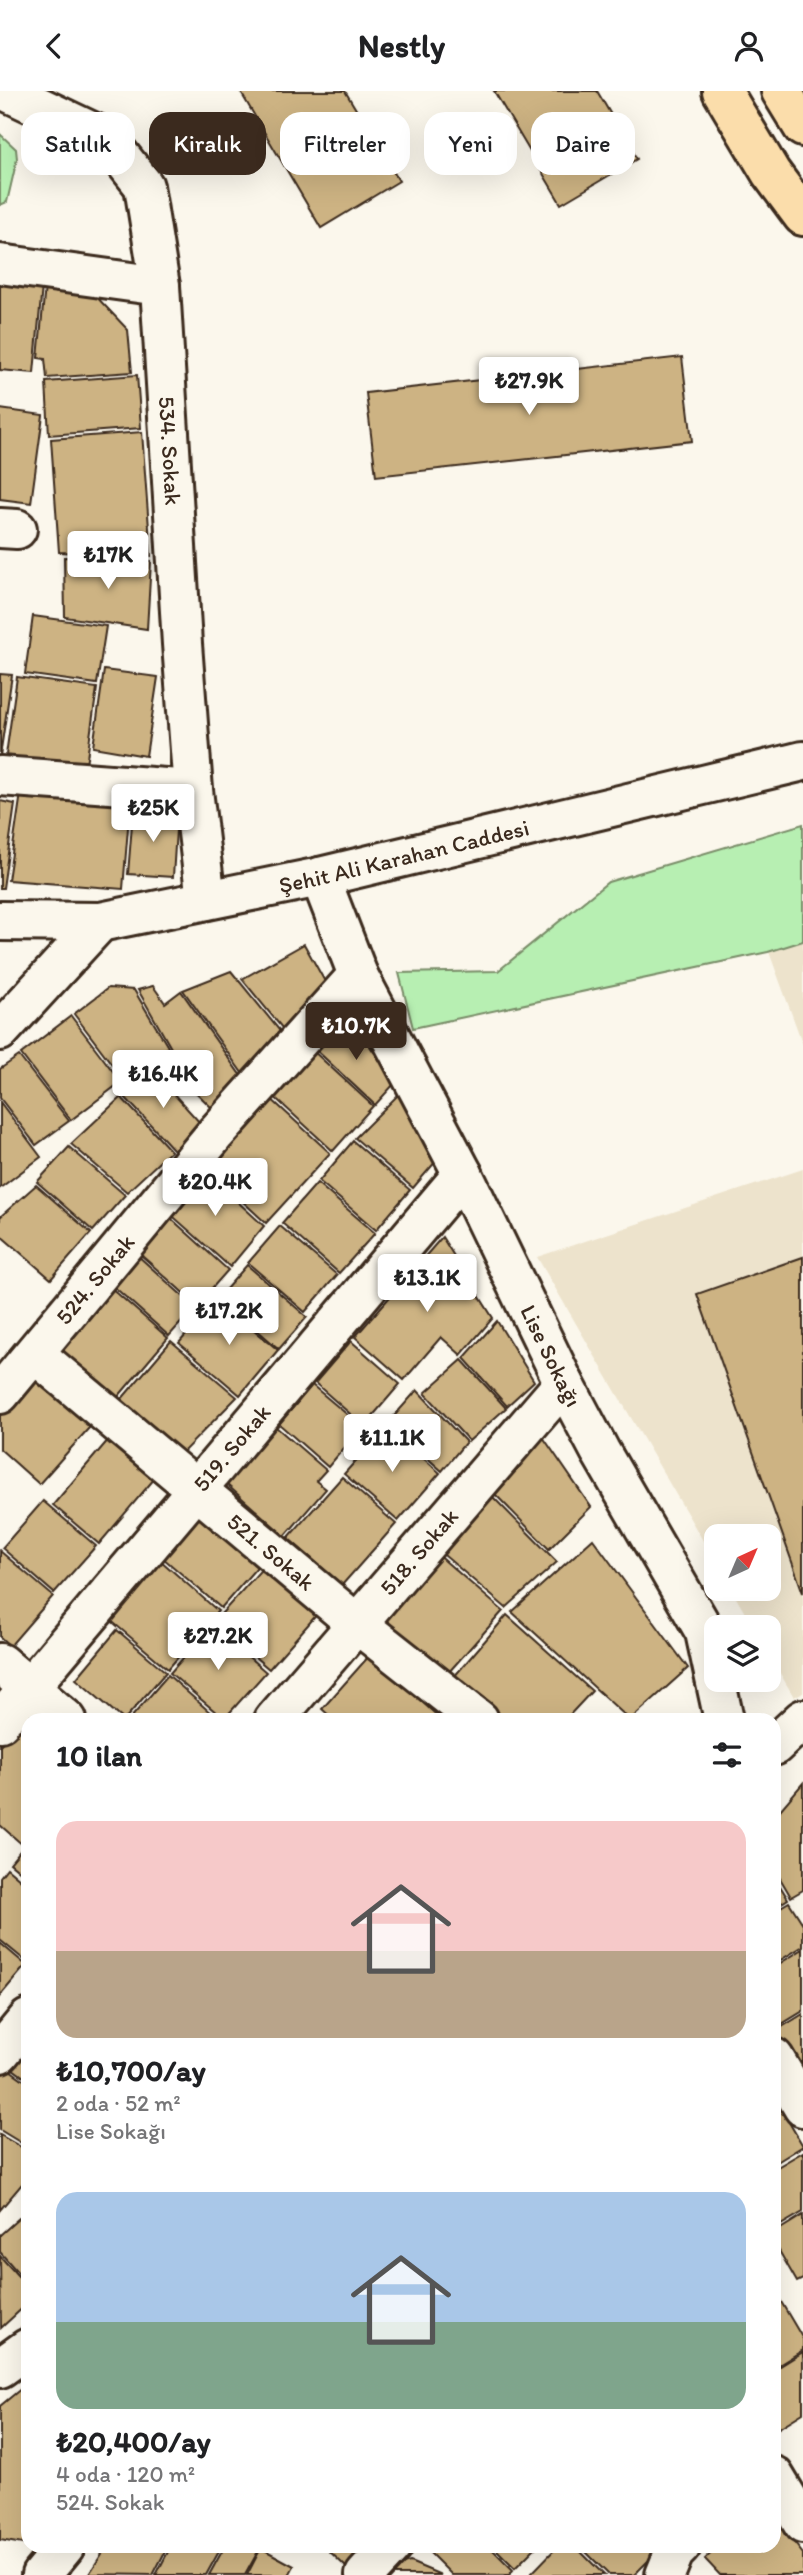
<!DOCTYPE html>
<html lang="tr">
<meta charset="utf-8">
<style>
body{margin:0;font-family:Itim,sans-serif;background:#f2f2f2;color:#202124;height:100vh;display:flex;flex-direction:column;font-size:26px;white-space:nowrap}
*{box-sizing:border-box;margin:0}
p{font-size:23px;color:#757577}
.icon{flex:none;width:38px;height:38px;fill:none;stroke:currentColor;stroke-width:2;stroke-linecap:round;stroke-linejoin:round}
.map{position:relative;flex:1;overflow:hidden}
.details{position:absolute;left:21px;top:1622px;width:760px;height:840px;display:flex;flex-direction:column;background:#fff;border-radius:21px;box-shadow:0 7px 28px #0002}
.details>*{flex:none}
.guide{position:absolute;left:21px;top:21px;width:761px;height:63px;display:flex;gap:14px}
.needle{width:46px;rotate:44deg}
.controls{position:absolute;left:704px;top:1433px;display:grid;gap:14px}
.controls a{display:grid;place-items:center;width:77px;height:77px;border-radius:14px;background:#fff;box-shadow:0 7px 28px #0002;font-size:35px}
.price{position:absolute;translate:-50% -60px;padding:0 16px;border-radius:7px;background:#fff;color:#222;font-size:23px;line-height:46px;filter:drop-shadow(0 2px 4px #0008)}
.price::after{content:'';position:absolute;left:50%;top:42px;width:21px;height:16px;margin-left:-10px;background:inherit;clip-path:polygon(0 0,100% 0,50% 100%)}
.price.selected{background:#3b2a1e;color:#fff}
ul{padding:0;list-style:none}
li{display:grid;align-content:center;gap:14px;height:371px;padding:0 35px}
li span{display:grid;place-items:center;height:217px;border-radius:21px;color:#555}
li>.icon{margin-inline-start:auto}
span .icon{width:126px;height:126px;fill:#fffc;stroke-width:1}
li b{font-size:30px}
h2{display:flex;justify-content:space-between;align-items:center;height:84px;padding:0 35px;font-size:30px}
.tag{padding:0 24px;border-radius:21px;background:#fff;box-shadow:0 7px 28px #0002;font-size:24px;line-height:63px}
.tag.selected{background:#3b2a1e;color:#fff}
header{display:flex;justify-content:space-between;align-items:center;height:91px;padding:0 35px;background:#fff;font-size:32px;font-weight:700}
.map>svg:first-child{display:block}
.built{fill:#ede3cc}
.green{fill:#b7efb2;stroke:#798c68;stroke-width:2}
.building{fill:#cdb383;stroke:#3b2a1e;stroke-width:2}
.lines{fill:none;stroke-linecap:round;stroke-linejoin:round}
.minor-casing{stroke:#3b2a1e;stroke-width:44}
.trunk-casing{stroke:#3b2a1e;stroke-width:44}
.minor{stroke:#fbf7ec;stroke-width:38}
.trunk{stroke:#fbddab;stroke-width:38}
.labels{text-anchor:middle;stroke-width:5;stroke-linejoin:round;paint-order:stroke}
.street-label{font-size:23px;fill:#3b2a1e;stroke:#fbf7ec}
</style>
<header><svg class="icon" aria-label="back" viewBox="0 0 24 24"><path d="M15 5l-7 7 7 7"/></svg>Nestly<svg class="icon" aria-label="person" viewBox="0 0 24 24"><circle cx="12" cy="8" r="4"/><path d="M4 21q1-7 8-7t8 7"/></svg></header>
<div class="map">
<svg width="803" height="2484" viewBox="0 0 803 2484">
<rect width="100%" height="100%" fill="#fbf7ec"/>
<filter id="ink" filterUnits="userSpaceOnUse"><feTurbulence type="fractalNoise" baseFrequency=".0143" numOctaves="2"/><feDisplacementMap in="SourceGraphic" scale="14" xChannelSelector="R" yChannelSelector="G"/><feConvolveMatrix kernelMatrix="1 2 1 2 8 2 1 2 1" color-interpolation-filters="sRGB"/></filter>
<g filter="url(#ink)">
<!-- built -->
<g class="built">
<path d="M803 850V954L769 861Z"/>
<path d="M803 1078V1601L794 1606 768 1562V1536H753L731 1498H768V1446H716V1472L537 1166Z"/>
</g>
<!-- green -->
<g class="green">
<path d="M0 43 16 58 17 68 7 111 0 114Z"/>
<path d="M803 733V850L768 861 413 937 399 882 498 880 608 791Z"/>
</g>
<!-- building -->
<g class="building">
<path d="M240 0H345L399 90 321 137Z"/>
<path d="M494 0H597L637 68 561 113Z"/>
<path d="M0 189 42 195 34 282 0 279Z"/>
<path d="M45 195 91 200 128 239 132 281 47 287 45 268 38 267Z"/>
<path d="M682 266 692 350 376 385 366 302Z"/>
<path d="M137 284 141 337 49 344 46 291Z"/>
<path d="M0 318 43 324 31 412 0 408Z"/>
<path d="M142 341 151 465 59 461 51 348Z"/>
<path d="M64 466 151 470 147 538 65 526Z"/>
<path d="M33 525 106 535 97 593 25 583Z"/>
<path d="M104 579 158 586 146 665 93 656Z"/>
<path d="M0 583 12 584 0 665Z"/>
<path d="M17 586 97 597 85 681 5 671Z"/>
<path d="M21 702 130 712 123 798 8 789Z"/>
<path d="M0 710 15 713 3 797H0Z"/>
<path d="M133 721 177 723 173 786 128 783Z"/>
<path d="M304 853 333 905 287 943 242 888Z"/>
<path d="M231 880 284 945 245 986 183 899Z"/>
<path d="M153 895 165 912 181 900 243 988 215 1020 160 966 171 957 138 899Z"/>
<path d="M108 897 134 899 168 956 124 989 74 923Z"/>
<path d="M71 925 121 991 71 1029 21 963Z"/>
<path d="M352 929 395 992 375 1014 313 956Z"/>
<path d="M311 958 373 1015 333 1060 270 1002Z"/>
<path d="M19 965 69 1030 36 1054 0 1007V978Z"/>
<path d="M152 979 201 1033 174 1059 124 1005Z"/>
<path d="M401 1001 443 1062 413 1097 355 1047Z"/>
<path d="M268 1005 330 1062 266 1132 204 1075Z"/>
<path d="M121 1006 171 1060 127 1101 71 1053Z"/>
<path d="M0 1011 41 1066 0 1097Z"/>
<path d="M353 1050 410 1099 376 1139 319 1090Z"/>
<path d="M69 1056 125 1104 93 1140 37 1091Z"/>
<path d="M201 1077 264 1135 230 1176 167 1120Z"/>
<path d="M317 1092 375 1142 339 1182 282 1132Z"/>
<path d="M36 1094 91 1142 51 1188 0 1144V1126Z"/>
<path d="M165 1122 228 1179 197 1214 133 1157Z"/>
<path d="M280 1135 337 1184 305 1221 248 1172Z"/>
<path d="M442 1146 493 1227 461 1264 441 1246 404 1289 355 1246Z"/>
<path d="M137 1164 195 1216 169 1245 111 1193Z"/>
<path d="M803 1166V1502L697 1203Z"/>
<path d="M247 1174 307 1226 279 1258 219 1206Z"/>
<path d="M109 1195 168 1247 117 1307 57 1258Z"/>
<path d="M217 1208 278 1259 240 1304 179 1252Z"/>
<path d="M497 1230 534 1290 507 1315 464 1267Z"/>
<path d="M171 1250 237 1306 182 1362 120 1310Z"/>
<path d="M351 1250 400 1293 364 1335 315 1292Z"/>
<path d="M462 1269 506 1317 469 1350 425 1302Z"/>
<path d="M41 1278 97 1328 39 1393 0 1358V1324Z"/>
<path d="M312 1294 362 1336 328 1376 279 1333Z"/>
<path d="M417 1299 466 1351 442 1380 388 1332Z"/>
<path d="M387 1335 440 1382 398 1430 344 1383Z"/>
<path d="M276 1336 326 1379 316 1390 326 1398 285 1445 226 1393Z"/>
<path d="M543 1346 591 1416 549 1458 490 1398Z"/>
<path d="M109 1348 155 1387 99 1453 53 1414Z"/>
<path d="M342 1386 396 1433 342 1494 288 1447Z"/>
<path d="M488 1401 557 1471 506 1517 438 1459Z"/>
<path d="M43 1410 96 1455 54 1502 2 1457Z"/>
<path d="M206 1417 264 1468 221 1517 163 1467Z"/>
<path d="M593 1448 688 1577 630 1629 512 1521Z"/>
<path d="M0 1460 53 1505 10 1555 0 1546Z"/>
<path d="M436 1462 503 1520 448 1582 381 1525Z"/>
<path d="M160 1469 218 1520 168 1578 109 1528Z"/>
<path d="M267 1472 320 1520 269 1578 214 1531Z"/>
<path d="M507 1524 592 1600 565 1629H502L453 1587Z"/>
<path d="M212 1534 266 1581 224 1628 170 1582Z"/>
<path d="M117 1539 166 1581 124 1629 76 1588Z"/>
<path d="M370 1564 442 1629H334L322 1618Z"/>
<path d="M168 1584 212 1623 207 1629H129Z"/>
<path d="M21 1630 28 1636V1787L10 1772 24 1755 0 1734V1654Z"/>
<path d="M803 1692V1799L791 1806 774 1777V1726Z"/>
<path d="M7 1777 28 1795V1872L0 1849V1786Z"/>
<path d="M774 1785 788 1808 774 1817Z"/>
<path d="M789 1811 803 1833V1855L774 1873V1820Z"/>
<path d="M0 1852 26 1874 0 1905Z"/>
<path d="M803 1858V1920L780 1934 774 1924V1876Z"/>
<path d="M803 1923V1976L796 1980 774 1941Z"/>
<path d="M28 1951V1989L9 1975Z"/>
<path d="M7 1977 28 1992V2056L0 2039V1985Z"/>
<path d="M774 2006 803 2055 774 2073Z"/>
<path d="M0 2044 28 2060V2086L0 2119Z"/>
<path d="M803 2061V2121L774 2138V2078Z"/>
<path d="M28 2119V2193L0 2161V2144Z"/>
<path d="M803 2124V2188L797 2191 774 2151V2142Z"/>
<path d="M0 2165 28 2196V2212L1 2237Z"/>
<path d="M780 2209 803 2248V2259L774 2277V2213Z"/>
<path d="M803 2261V2322L774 2340V2279Z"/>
<path d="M28 2292V2454L0 2449V2315Z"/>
<path d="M774 2426 803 2463V2484H720L705 2468 719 2455H774Z"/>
<path d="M107 2455H168L153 2484 89 2483Z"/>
<path d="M171 2455H222L206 2484H156Z"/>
<path d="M225 2455H252L260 2457 245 2484H209Z"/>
<path d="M324 2455H370L348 2478Z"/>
<path d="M426 2455H489L513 2479 509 2484H452L425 2457Z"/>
<path d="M493 2455H537L515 2477Z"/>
<path d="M558 2455H575L604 2484H530Z"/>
<path d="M580 2455H659L661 2457 634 2484H609Z"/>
<path d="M261 2457 294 2475 289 2484H247Z"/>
<path d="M410 2471 441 2484H388L393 2476Z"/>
</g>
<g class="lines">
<defs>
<g id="minor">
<path id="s1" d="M6 0 107 48 144 95 160 195 182 553 193 699 206 809"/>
<path d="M0 173 160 195"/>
<path d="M0 437 17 438"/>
<path d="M0 685 193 699"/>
<path id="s2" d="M320 786 358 884 463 1083 564 1292 600 1360 705 1541 724 1629"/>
<path id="s3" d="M0 830 100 831 320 786 803 670"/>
<path d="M0 940 100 831"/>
<path id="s4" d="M35 1263 356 1532 479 1629"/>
<path id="s5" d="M0 1303 216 1042 358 884"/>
<path d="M0 1572 67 1629"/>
<path id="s6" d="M274 1629 564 1292"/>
<path id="s7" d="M0 1631 463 1083"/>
<path d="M774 1655 803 1628"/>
<path d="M0 1962 28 1928"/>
<path d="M774 1967 803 2016"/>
<path d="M0 2277 28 2257"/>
<path d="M774 2385 803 2433"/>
<path d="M41 2484 65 2455"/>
<path d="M365 2484 392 2455"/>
<path d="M665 2484 674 2462 681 2455"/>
</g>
<g id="trunk">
<path d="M722 0 771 82 803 125"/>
<path d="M781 0 803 36"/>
</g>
</defs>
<!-- minor casing -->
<use href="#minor" class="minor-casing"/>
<!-- trunk casing -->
<use href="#trunk" class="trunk-casing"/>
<!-- minor -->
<use href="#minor" class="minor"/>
<!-- trunk -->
<use href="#trunk" class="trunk"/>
</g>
</g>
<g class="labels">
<!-- street labels -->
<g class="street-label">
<text dy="8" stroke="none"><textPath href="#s1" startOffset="438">534. Sokak</textPath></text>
<text dy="8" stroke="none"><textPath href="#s3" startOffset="411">Şehit Ali Karahan Caddesi</textPath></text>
<text dy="8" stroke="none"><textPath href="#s5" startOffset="149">524. Sokak</textPath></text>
<text dy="8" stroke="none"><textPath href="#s2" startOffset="532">Lise Sokağı</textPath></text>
<text dy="8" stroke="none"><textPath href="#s7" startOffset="359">519. Sokak</textPath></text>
<text dy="8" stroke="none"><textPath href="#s6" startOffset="222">518. Sokak</textPath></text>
<text dy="8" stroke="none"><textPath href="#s4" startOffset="308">521. Sokak</textPath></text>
</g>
</g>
</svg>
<div class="controls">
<a><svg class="needle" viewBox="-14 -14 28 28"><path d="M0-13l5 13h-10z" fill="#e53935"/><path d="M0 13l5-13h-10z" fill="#757577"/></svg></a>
<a><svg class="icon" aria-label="layers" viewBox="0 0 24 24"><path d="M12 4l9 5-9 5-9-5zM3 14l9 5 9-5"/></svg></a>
</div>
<b class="price" style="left:529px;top:326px">₺27.9K</b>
<b class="price" style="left:108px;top:500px">₺17K</b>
<b class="price" style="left:153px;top:753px">₺25K</b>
<b class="price selected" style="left:356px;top:971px">₺10.7K</b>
<b class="price" style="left:163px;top:1019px">₺16.4K</b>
<b class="price" style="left:215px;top:1127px">₺20.4K</b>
<b class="price" style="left:427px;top:1223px">₺13.1K</b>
<b class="price" style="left:229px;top:1256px">₺17.2K</b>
<b class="price" style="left:392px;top:1383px">₺11.1K</b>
<b class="price" style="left:218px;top:1581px">₺27.2K</b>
<div class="guide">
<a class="tag">Satılık</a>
<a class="tag selected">Kiralık</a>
<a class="tag">Filtreler</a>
<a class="tag">Yeni</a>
<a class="tag">Daire</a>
</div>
<section class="details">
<h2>10 ilan<svg class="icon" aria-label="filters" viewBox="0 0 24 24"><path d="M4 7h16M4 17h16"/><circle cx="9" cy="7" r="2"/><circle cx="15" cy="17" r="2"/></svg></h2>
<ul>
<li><span style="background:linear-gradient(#f6c9c9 60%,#b9a48a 0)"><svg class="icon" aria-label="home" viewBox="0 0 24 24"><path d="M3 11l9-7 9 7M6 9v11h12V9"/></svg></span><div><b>₺10,700/ay</b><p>2 oda · 52 m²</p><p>Lise Sokağı</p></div></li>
<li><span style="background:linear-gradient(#a9c7e8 60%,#7fa58c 0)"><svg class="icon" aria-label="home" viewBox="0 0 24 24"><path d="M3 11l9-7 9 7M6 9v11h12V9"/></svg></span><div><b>₺20,400/ay</b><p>4 oda · 120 m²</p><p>524. Sokak</p></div></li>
</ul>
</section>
</div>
